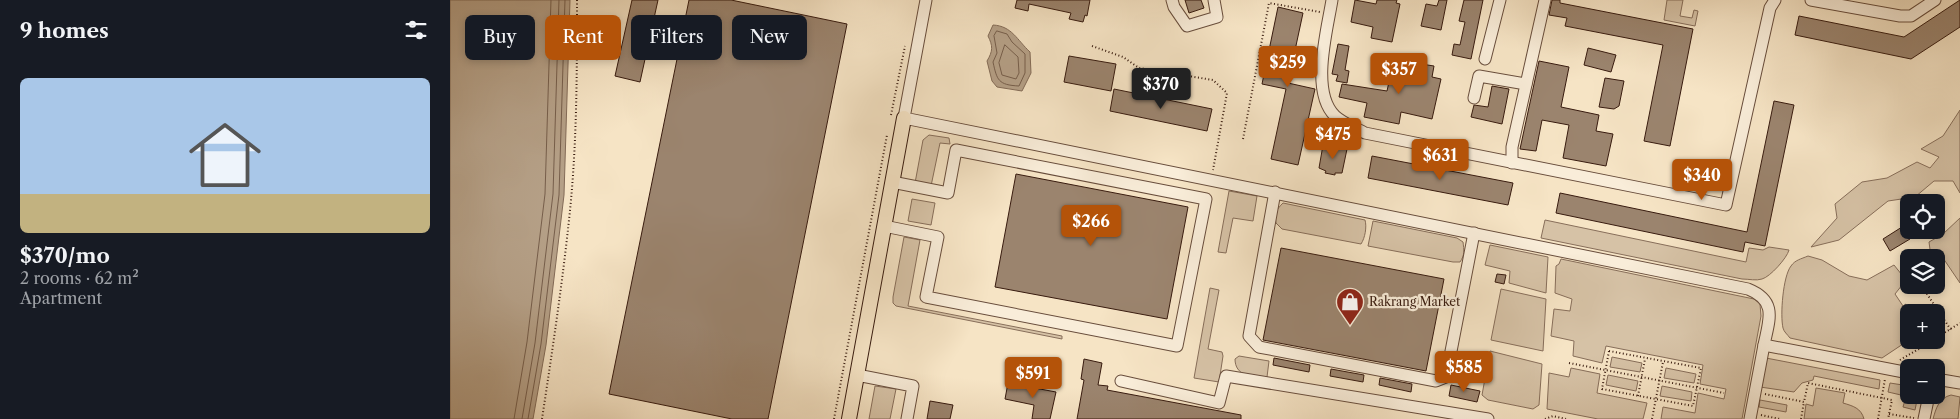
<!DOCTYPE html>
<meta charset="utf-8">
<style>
body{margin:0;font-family:"Libre Caslon Text",serif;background:#242831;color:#f1f3f6;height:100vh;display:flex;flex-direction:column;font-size:19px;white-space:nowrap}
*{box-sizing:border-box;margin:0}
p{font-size:16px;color:#9ea1a6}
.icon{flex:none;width:28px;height:28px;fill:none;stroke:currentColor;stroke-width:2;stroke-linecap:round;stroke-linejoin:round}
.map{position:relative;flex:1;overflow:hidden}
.side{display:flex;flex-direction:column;background:#171b24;width:450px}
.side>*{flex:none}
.hud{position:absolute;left:15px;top:15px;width:475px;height:45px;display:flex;gap:10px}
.buttons{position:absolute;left:1450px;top:194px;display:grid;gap:10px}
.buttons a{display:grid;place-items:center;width:45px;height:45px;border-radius:8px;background:#171b24;box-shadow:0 2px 8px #0003;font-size:25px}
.price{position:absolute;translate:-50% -42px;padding:0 11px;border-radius:5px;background:#b45309;color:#fff;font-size:16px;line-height:32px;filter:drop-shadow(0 1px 2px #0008)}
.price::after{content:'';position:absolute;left:50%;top:30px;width:15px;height:11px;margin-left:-8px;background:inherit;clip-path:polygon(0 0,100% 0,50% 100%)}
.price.selected{background:#222;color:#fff}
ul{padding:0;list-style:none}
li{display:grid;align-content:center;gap:10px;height:265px;padding:0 20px}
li+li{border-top:1px solid #363941}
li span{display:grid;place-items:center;height:155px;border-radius:8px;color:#555}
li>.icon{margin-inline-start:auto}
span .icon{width:90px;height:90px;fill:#fffc;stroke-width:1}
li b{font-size:21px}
h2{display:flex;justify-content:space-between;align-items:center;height:60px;padding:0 20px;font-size:21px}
.chip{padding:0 18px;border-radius:8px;background:#171b24;box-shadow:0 2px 8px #0003;font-size:18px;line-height:45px}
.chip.selected{background:#b45309;color:#fff}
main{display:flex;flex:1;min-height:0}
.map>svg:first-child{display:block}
.green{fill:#d6c2a6;stroke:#876e5a}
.water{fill:#b5a087;stroke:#836b57}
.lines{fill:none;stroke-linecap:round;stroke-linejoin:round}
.shore{stroke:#765e4b;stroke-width:1}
.building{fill:#9b846e;stroke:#381b0f}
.minor-casing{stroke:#684d3c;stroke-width:13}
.major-casing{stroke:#381b0f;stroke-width:16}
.path{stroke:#381b0f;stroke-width:2;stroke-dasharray:1 2.5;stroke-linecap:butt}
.minor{stroke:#f9edd9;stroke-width:11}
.major{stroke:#f6e4c5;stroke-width:14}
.labels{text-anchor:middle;stroke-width:4.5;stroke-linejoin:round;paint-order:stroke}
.poi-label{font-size:12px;fill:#381b0f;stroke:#f9edd9;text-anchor:start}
</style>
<main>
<section class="side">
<h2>9 homes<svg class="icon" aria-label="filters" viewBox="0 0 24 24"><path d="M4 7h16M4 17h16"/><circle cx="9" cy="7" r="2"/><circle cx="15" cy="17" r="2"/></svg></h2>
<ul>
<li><span style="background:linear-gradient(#a9c7e8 75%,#c2b280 0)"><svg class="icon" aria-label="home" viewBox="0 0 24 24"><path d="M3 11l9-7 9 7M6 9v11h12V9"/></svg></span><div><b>$370/mo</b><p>2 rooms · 62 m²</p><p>Apartment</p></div></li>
</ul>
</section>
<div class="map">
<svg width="1510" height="419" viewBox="0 0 1510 419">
<rect width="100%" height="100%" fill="#f6e4c5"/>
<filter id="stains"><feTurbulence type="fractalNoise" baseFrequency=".004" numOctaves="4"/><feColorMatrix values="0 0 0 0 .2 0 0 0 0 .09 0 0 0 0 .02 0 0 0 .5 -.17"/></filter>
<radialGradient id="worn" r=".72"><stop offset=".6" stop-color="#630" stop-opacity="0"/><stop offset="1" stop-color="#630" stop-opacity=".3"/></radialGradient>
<!-- green -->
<g class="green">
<path d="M1217 0H1233L1230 16 1242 18 1244 10 1248 11 1245 26 1214 20Z"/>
<path d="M1510 110V193L1503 181H1484L1465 197 1438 201 1389 240 1361 247 1387 218 1385 204 1412 182 1437 178 1467 162 1480 168 1489 157 1471 149 1493 136Z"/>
<path d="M479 135 499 138 500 144 490 143 481 186 465 183 473 140Z"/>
<path d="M779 191 807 196 803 221 783 218 776 253 768 252Z"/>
<path d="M462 199 485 203 481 225 458 221Z"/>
<path d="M833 203 915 220C917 227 915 238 911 244L832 229 826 223C824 213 827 209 833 203Z"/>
<path d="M1510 218V283L1493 258 1481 257 1479 242 1493 234Z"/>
<path d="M1095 220 1296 262 1299 248 1313 250 1319 247 1339 250C1337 258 1320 277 1312 279 1306 281 1299 279 1292 279L1091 238Z"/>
<path d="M923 221 1007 238 1013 242C1014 250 1015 255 1010 262H1003L918 246Z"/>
<path d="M454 237 470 240 458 306 612 336V339L446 306 443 303V297Z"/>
<path d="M1040 245 1098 257 1096 293 1059 283 1060 271 1035 265Z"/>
<path d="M1358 256 1372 260 1399 276 1417 280 1444 265 1456 280 1445 294 1453 306 1456 304 1461 312H1459V340L1432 358 1340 338C1337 334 1334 332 1333 328 1330 315 1333 276 1341 266 1345 260 1351 259 1358 256Z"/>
<path d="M1111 259 1304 299 1310 304 1311 316 1292 419H1211L1213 407 1245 413 1248 393 1274 399 1276 389 1250 384 1253 365 1156 346 1152 363 1123 356 1124 341 1101 336 1104 309 1120 311 1122 299 1105 293 1106 266 1109 264Z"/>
<path d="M760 288 769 290 758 349 772 352 773 356 769 382 744 378Z"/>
<path d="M1051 289 1096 299 1093 351 1041 340Z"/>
<path d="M1040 351 1092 364 1089 405 1083 409 1038 400 1032 395Z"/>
<path d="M789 356 819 361 817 377 815 380C802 377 785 376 785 359Z"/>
<path d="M1162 357 1192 363 1190 372 1160 367Z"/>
<path d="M1316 358 1430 380 1429 389 1364 376 1363 380 1352 383 1344 392 1310 387Z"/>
<path d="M1121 368 1150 374 1147 393 1197 403 1193 419H1148L1097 409 1099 373 1119 377Z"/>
<path d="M1216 368 1246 374 1244 383 1214 378Z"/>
<path d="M1158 375 1188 381 1186 391 1156 385Z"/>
<path d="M1440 383 1459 386V395H1468L1465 410 1453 407 1455 400 1451 395 1438 392Z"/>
<path d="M425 386 446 389 440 419H419Z"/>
<path d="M1212 386 1242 392 1241 401 1210 396Z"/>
<path d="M1366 388 1395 393 1393 403C1403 406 1411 408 1414 419H1354L1356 404 1363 406Z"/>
<path d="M1501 395 1510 397 1508 419H1483C1486 408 1489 398 1501 395Z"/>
<path d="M1310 400 1337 405 1336 412 1309 407Z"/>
</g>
<!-- water -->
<g class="water">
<path d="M0 0H120L114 195 96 345 83 419H0Z"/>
<path d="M543 25C562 26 567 40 580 52L581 73 572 91 547 87 542 81 537 61C543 51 543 46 538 36Z"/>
</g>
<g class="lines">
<!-- shore -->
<g class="shore">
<path d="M547 31 557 34 562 42 575 54V73L569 86C548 85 547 80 543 62L547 53 544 36Z"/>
<path d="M555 45 568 57 569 73 566 79 552 75 549 63Z"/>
<path d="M64 419 77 342 95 194 101 0"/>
<path d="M72 419 85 343 103 194 109 0"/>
<path d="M78 419 91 344 109 195 115 0"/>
</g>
</g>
<!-- building -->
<g class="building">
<path d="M182 0H208L190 82 165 76Z"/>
<path d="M239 0H281L397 24 318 419H282L159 394Z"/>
<path d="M567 0H640L637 16 635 15 633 22 619 19 621 13 579 4 578 11 565 8Z"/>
<path d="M735 0H751L754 8 739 13Z"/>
<path d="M905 0 926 4 927 0H947L946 3 950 4 942 42 921 38 923 27 901 22Z"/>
<path d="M989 0H997L991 30 971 26 976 4 987 6Z"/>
<path d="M1014 0H1033L1021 59 1002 55 1004 44 1010 45 1015 22 1009 21Z"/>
<path d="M1102 0H1110V3L1243 29 1220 146 1194 141 1213 45 1115 26 1117 18 1099 15Z"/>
<path d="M1510 0V27L1461 59 1345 35 1349 16 1454 37Z"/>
<path d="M828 7 853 13 838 83 865 89 848 165 821 159 836 89 812 84Z"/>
<path d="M888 44 899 46 895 70 899 71 897 83 886 81 888 75 882 74Z"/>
<path d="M1138 48 1166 55 1161 72 1134 65Z"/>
<path d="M619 56 666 64 661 91 614 82Z"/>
<path d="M944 59 952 61 950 69 969 73 971 64 984 66 982 77 991 79 982 119 951 112 949 124 914 117 917 103 889 97 892 84 937 91Z"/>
<path d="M1089 61 1119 67 1111 107 1149 115 1146 131 1163 134 1156 166 1113 158 1119 125 1092 120 1086 151 1070 149Z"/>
<path d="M1155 78 1174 81 1169 106 1164 109 1149 107Z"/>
<path d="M1042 86 1059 89 1052 124 1021 117 1024 105 1038 107Z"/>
<path d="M664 89 762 109 757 131 660 111Z"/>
<path d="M1324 101 1344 105 1315 246 1295 242 1293 252 1106 213 1110 193 1297 232Z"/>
<path d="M873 145 897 149 892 173H885V175L875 173 876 171 869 168Z"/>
<path d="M922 156 1063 183 1058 205 918 178Z"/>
<path d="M566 174 738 207 717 319 545 287Z"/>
<path d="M1452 227 1460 239 1440 251 1433 239Z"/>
<path d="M831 248 994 279 976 371 813 340Z"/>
<path d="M1047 274 1056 275 1054 284 1045 282Z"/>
<path d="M824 358 860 365 859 372 823 365Z"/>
<path d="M634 359 652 363 648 385 658 386 657 390 791 415V419H627L634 380 631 379Z"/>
<path d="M881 369 914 375 913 382 880 376Z"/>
<path d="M930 378 962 384 961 392 929 385Z"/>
<path d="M558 383 606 392 600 419H582L584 405 555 399Z"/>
<path d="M1001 385 1030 391 1027 402 999 396Z"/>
<path d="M480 401 503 405 500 419H477Z"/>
</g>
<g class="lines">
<defs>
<g id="minor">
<path d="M476 0 454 118 1298 289C1328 301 1319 320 1314 345L1459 373"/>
<path d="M722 0 724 7 737 26 767 17 764 0"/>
<path d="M882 0C877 31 860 92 885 116 892 123 906 128 915 133L1276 205 1320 8 1325 0"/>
<path d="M1361 0 1450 16H1461L1485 0"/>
<path d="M1035 59 1050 0"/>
<path d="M1024 98 1029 76 1076 84"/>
<path d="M1062 163V147L1095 0"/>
<path d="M825 192 799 336 809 347 986 381 996 377 1024 233"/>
<path d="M434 226 488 237 476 297 727 346 756 199 506 150 498 193 442 182"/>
<path d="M407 375 463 386 457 419"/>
<path d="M1486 379 1510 383"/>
<path d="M671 381 769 403 776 376 1038 419"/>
<path d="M1300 419 1314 345"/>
<path d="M1474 419 1479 395"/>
</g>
<path id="major" d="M399 419 454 118"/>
</defs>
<!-- minor casing -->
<use href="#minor" class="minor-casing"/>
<!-- major casing -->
<use href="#major" class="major-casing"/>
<!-- path -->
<g class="path">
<path d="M642 46 673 57 689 68 763 80 777 93 763 170"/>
<path d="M441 115 455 46"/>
<path d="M793 139 819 3 870 12"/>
<path d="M1471 285 1501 330"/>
<path d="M1486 338 1510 323"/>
<path d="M1159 351 1251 368 1243 406 1152 389Z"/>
<path d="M1450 360 1484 340"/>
<path d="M1119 363 1274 393"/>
<path d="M1315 394 1354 402 1358 383 1442 400 1438 419"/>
<path d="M1188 396 1195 359"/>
<path d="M1439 414 1464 418"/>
<path d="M1311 415 1330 419"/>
<path d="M92 419C102 353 112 286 119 220 127 147 127 73 127 0"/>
<path d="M384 419 437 135"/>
<path d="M1095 419 1103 416 1116 419"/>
<path d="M1202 419 1213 362"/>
<path d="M1351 419 1354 402"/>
<path d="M1428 419 1435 379"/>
</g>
<!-- minor -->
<use href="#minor" class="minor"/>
<!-- major -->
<use href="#major" class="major"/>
</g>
<!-- icons -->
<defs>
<symbol id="shop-pin" viewBox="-11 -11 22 30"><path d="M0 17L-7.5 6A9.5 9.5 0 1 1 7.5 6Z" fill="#8f2418" stroke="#f9edd9"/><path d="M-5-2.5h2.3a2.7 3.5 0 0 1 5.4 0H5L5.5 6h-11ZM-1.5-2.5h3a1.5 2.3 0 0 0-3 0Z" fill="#fff"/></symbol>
</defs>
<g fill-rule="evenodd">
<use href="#shop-pin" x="884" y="286" width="32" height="43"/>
</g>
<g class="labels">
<!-- poi labels -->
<g class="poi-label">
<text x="919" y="306">Rakrang Market</text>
</g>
</g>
<rect width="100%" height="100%" filter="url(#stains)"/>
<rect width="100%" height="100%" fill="url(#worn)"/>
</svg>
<div class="buttons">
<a><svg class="icon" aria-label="locate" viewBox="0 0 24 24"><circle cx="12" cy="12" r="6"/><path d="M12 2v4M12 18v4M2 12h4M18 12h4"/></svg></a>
<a><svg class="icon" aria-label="layers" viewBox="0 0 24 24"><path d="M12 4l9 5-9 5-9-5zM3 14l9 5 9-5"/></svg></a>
<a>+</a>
<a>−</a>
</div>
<b class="price" style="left:838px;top:88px">$259</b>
<b class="price" style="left:949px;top:95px">$357</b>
<b class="price selected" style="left:711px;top:110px">$370</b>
<b class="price" style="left:883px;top:160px">$475</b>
<b class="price" style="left:990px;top:181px">$631</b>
<b class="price" style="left:1252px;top:201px">$340</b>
<b class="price" style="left:641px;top:247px">$266</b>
<b class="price" style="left:1014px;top:393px">$585</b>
<b class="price" style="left:583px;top:399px">$591</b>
<div class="hud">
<a class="chip">Buy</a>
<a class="chip selected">Rent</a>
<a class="chip">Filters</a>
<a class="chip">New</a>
</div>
</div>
</main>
